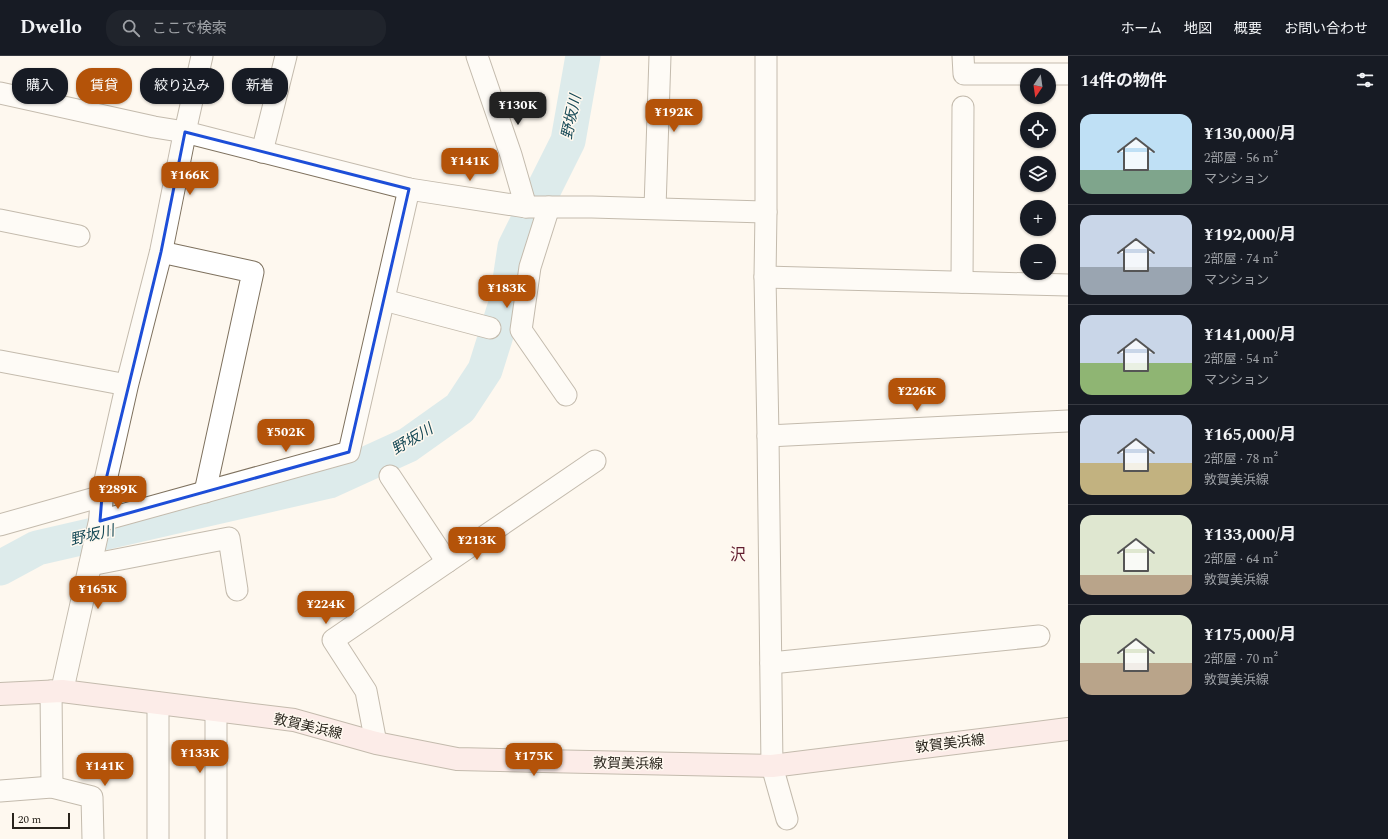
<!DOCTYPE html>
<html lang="ja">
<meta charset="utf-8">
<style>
body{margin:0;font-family:Spectral,"Noto Sans JP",serif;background:#20242c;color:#f1f3f6;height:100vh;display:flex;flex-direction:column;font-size:15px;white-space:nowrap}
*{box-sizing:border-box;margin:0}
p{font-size:13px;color:#9ea1a6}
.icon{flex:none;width:22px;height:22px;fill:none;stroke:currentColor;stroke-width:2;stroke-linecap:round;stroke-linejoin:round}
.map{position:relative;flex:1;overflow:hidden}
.side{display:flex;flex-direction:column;background:#171b24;width:320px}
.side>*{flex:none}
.banner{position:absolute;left:12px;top:12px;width:380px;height:36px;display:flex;gap:8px}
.needle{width:26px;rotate:193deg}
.controls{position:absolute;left:1020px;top:12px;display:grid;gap:8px}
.controls a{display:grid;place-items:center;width:36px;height:36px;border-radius:50%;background:#171b24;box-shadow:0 1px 3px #0004;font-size:20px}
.scale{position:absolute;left:12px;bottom:10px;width:58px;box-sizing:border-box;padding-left:4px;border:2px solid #29241c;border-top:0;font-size:11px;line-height:14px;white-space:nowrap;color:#29241c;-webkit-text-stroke:3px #fef8ef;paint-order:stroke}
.price{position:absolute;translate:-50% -34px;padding:0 9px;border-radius:8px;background:#b45309;color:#fff;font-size:13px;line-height:26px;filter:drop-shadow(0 1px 2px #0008)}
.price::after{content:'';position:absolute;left:50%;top:24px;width:12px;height:9px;margin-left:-6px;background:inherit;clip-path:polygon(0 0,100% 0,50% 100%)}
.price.on{background:#222;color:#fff}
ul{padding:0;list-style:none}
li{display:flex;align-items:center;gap:12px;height:100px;padding:0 12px}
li+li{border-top:1px solid #363941}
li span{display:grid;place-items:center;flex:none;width:112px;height:80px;border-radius:12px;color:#555}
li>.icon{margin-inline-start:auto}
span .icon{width:48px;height:48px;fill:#fffc;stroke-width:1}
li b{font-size:17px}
h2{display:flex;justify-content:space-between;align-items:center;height:48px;padding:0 12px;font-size:17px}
.tag{padding:0 14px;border-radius:16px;background:#171b24;box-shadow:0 1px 3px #0004;font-size:14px;line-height:36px}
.tag.on{background:#b45309;color:#fff}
header{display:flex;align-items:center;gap:24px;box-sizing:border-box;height:56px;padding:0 20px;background:#171b24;border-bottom:1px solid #363941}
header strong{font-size:19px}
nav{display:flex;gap:22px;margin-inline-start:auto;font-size:14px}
.search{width:280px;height:36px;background:#20242c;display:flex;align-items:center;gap:10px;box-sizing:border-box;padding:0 14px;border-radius:16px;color:#9ea1a6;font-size:15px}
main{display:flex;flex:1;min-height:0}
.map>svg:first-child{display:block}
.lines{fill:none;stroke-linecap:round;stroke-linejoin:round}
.river{stroke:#b6dbe6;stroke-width:35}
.minor-casing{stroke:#7e715e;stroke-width:23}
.tertiary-casing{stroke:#7e715e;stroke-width:24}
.secondary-casing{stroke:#7e715e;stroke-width:24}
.minor{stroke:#fff;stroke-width:21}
.tertiary{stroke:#fff;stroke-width:22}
.secondary{stroke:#fbdedf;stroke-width:22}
.marked{fill:none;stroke:#1d4ed8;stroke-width:3;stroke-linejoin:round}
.labels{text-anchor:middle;stroke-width:3;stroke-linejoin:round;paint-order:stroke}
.street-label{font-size:14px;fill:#29241c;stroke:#fef8ef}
.water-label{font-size:15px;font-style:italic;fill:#174a57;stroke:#fef8ef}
.quarter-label{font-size:16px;fill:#611c2e;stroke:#fef8ef}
</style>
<header>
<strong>Dwello</strong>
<div class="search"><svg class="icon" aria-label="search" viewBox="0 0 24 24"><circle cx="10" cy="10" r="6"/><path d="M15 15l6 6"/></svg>ここで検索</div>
<nav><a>ホーム</a><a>地図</a><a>概要</a><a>お問い合わせ</a></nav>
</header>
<main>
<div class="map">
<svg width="1068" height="783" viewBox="0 0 1068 783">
<rect width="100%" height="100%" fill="#fef8ef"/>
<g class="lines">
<!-- river -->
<path class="river" d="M0 512 37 492 329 425 408 389 460 352 485 314 507 244 515 191 568 85 583 0"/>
<defs>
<g id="minor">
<path d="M477 0 511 99 526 151"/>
<path d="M766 0V156L765 221 768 380 772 710 787 763"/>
<path d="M963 0 964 18H1068"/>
<path d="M0 37 154 71 185 76 409 133 526 151H592L766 156"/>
<path d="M185 76 202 0"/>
<path d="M262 96 286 0"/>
<path d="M549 151 530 211 521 274 566 339"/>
<path d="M655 152 660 0"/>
<path d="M0 164 79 180"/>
<path d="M161 196 253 216 205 436"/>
<path d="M765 221 1068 229"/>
<path d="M962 226 963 51"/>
<path d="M384 244 490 272"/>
<path d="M0 305 127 329"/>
<path d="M768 380 1068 365"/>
<path d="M390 420 447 506 595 405"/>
<path d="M100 465 349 396 409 133"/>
<path d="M0 469 102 440"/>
<path d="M90 509 229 482 237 534"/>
<path d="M771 607 1039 580"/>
<path d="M51 635 52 731"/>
<path d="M376 687 366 635 333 584 447 506"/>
<path d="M0 735 52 731 92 741 93 783"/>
<path d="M158 783V647"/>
<path d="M216 783V654"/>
</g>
<path id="tertiary" d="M62 635 100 465 102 440 127 329 161 196 185 76"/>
<path id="secondary" d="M0 638 62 635 294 664 376 687 457 703 772 710 1068 673"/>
</defs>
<!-- minor casing -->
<use href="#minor" class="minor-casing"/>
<!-- tertiary casing -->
<use href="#tertiary" class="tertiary-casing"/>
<!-- secondary casing -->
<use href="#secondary" class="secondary-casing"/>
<!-- minor -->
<use href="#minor" class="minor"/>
<!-- tertiary -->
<use href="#tertiary" class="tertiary"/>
<!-- secondary -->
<use href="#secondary" class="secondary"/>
</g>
<!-- marked area -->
<path d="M0 0H1068V783H0ZM185 76 409 133 349 396 100 465 102 440 161 196Z" fill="#fef8ef" fill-opacity=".55" fill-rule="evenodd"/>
<path class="marked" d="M185 76 409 133 349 396 100 465 102 440 161 196Z"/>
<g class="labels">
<!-- street labels -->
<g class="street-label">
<text transform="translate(308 670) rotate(13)" y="5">敦賀美浜線</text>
<text transform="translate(950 687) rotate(-7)" y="5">敦賀美浜線</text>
<text transform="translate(628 707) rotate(1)" y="5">敦賀美浜線</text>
</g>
<!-- water labels -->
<g class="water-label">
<text transform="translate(571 61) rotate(-78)" y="5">野坂川</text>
<text transform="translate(412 383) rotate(-31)" y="5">野坂川</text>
<text transform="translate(92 479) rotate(-13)" y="5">野坂川</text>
</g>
<!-- quarter labels -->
<g class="quarter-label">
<text x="738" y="504">沢</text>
</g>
</g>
</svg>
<div class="controls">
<a><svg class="needle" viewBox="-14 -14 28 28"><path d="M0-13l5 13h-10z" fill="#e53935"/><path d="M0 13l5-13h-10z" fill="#9ea1a6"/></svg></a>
<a><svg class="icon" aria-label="locate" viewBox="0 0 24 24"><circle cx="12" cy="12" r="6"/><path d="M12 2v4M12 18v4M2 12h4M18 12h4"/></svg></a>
<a><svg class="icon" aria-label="layers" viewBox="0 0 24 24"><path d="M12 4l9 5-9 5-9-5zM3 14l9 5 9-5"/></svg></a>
<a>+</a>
<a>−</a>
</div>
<div class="scale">20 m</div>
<b class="price on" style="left:518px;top:70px">¥130K</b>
<b class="price" style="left:674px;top:77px">¥192K</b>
<b class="price" style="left:470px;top:126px">¥141K</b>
<b class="price" style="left:190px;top:140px">¥166K</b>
<b class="price" style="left:507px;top:253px">¥183K</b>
<b class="price" style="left:917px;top:356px">¥226K</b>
<b class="price" style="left:286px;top:397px">¥502K</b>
<b class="price" style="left:118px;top:454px">¥289K</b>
<b class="price" style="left:477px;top:505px">¥213K</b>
<b class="price" style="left:98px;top:554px">¥165K</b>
<b class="price" style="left:326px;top:569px">¥224K</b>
<b class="price" style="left:200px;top:718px">¥133K</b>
<b class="price" style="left:534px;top:721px">¥175K</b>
<b class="price" style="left:105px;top:731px">¥141K</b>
<div class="banner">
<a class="tag">購入</a>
<a class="tag on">賃貸</a>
<a class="tag">絞り込み</a>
<a class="tag">新着</a>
</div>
</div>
<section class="side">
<h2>14件の物件<svg class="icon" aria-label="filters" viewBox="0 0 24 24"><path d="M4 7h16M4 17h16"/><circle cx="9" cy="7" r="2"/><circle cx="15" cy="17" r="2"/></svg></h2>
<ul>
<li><span style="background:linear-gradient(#bfe0f5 70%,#7fa58c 0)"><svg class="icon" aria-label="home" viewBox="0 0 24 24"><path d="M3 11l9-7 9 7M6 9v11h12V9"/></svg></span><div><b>¥130,000/月</b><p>2部屋 · 56 m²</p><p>マンション</p></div></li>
<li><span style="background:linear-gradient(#c9d6e8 65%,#9aa5b1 0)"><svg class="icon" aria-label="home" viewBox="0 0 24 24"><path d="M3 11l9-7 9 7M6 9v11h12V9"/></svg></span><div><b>¥192,000/月</b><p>2部屋 · 74 m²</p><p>マンション</p></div></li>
<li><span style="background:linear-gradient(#c9d6e8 60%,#8fb573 0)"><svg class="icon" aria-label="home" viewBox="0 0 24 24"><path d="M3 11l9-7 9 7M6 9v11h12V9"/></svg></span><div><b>¥141,000/月</b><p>2部屋 · 54 m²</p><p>マンション</p></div></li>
<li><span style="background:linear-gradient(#c9d6e8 60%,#c2b280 0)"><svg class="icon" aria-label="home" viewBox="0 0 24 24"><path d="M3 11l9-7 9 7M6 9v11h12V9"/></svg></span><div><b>¥165,000/月</b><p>2部屋 · 78 m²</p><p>敦賀美浜線</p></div></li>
<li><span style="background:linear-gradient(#dfe7d0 75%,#b9a48a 0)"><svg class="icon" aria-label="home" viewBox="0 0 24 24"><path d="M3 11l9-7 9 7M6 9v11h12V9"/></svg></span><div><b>¥133,000/月</b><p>2部屋 · 64 m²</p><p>敦賀美浜線</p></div></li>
<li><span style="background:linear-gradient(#dfe7d0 60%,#b9a48a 0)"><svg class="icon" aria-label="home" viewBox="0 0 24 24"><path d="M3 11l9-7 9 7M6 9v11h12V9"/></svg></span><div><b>¥175,000/月</b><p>2部屋 · 70 m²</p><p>敦賀美浜線</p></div></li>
</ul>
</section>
</main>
